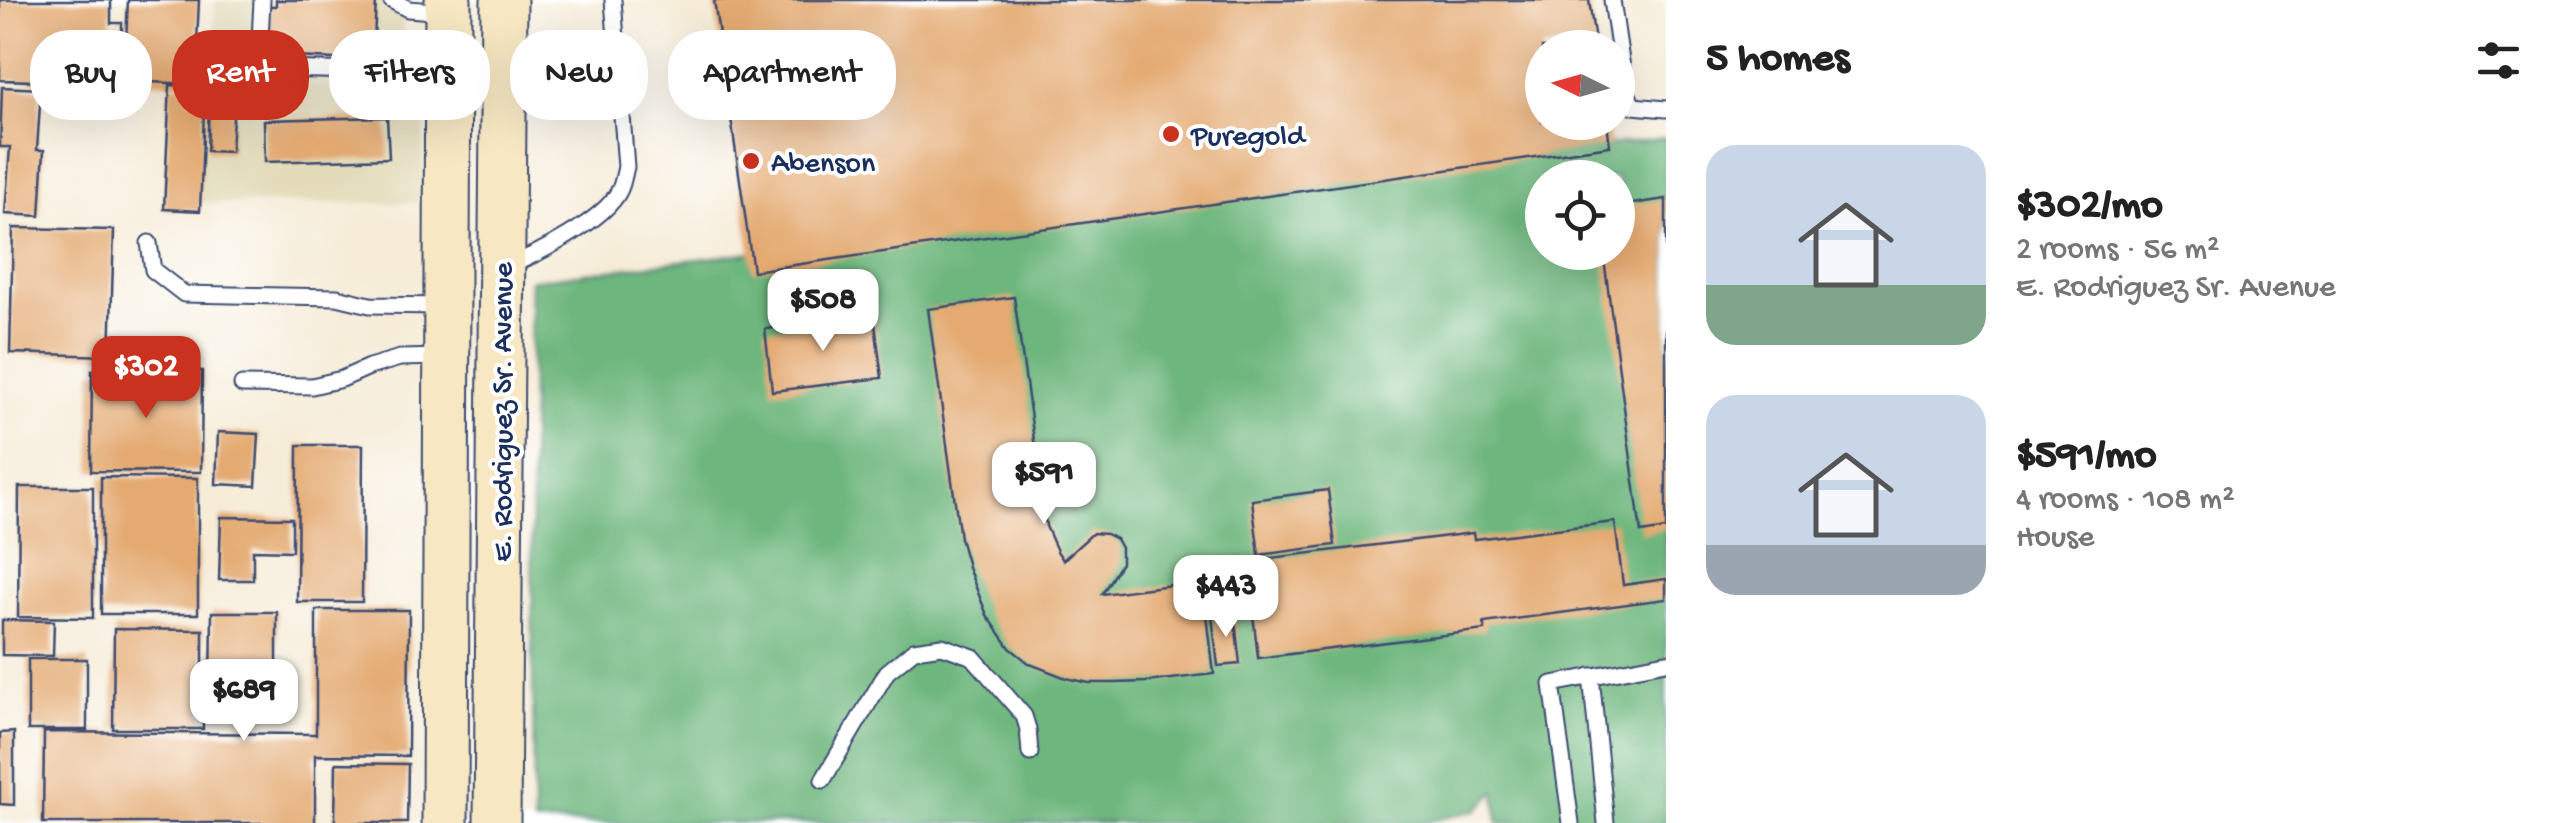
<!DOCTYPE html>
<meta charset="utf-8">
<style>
body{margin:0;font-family:"Gochi Hand",sans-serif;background:#f6f6f6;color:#222;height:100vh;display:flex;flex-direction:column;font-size:38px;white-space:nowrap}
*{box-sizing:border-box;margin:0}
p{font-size:32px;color:#767676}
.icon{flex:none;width:55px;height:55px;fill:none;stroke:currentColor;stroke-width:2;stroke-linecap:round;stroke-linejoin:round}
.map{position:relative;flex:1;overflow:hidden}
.panel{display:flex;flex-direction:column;background:#fff;width:900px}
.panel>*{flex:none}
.top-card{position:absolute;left:30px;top:30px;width:950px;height:90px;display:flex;gap:20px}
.needle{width:65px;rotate:275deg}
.fabs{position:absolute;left:1525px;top:30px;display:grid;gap:20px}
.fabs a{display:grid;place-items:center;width:110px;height:110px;border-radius:50%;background:#fff;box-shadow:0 10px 40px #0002;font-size:50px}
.price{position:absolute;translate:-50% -85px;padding:0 22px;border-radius:20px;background:#fff;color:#222;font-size:32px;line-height:65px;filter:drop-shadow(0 2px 5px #0008)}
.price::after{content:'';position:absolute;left:50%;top:60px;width:30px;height:22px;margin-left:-15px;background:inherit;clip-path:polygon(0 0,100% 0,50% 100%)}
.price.active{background:#c8321e;color:#fff}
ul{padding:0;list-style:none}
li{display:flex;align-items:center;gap:30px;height:250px;padding:0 40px}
li span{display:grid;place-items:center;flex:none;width:280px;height:200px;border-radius:30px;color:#555}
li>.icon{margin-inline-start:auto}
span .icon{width:120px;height:120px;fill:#fffc;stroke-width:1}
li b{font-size:42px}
h2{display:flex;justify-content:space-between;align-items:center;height:120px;padding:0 40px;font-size:42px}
.tag{padding:0 35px;border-radius:40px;background:#fff;box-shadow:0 10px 40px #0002;font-size:35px;line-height:90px}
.tag.active{background:#c8321e;color:#fff}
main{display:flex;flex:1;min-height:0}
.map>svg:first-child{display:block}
.built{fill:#e3dbba}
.forest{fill:#6db67d;stroke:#44726e;stroke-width:2.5;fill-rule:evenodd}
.building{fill:#e4aa72}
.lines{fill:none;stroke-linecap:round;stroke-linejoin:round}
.lane-casing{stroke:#3c4b70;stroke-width:19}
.secondary-casing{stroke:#3c4b70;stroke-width:49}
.lane{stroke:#fff;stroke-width:15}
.secondary{stroke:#f7e8c3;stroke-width:45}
.poi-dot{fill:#c8321e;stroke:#fff;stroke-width:4}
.labels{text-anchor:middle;stroke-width:8;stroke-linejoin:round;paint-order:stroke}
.poi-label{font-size:30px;fill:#1b2f5e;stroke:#fff;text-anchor:start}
.street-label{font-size:30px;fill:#1b2f5e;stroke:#fff}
</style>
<main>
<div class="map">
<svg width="1666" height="823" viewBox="0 0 1666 823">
<rect width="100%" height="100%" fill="#fff"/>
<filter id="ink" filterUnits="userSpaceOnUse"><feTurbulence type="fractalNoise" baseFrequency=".01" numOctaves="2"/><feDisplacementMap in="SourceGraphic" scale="20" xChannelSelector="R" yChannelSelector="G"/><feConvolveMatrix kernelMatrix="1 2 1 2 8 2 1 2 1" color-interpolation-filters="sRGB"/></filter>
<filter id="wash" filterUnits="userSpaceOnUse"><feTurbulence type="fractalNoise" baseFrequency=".0048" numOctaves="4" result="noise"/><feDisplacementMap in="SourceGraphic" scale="40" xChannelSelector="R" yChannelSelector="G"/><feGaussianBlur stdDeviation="2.25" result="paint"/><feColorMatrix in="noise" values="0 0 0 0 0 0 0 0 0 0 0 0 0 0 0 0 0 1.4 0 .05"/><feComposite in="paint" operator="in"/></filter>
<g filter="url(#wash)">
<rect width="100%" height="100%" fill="#f6ecd8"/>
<!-- built -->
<g class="built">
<path d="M215 0H404L401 85 212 79Z"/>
<path d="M205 81 425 89 423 203H201Z"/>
</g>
<!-- forest -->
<path class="forest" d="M1666 138V823H1498L1496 791 1477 810 1423 823H534L530 280ZM1542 178H1618V252H1542Z"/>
<g id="blocks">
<!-- building -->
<g class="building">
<path d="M0 0H111V23H122L121 86 34 84 33 81 0 80Z"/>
<path d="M128 0H199L195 84 124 81Z"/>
<path d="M276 0H376L373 61 277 56V46L266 45 268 6H276Z"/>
<path d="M714 0H1589L1596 48H1542V122H1607L1610 146 753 271Z"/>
<path d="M210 83 256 85 255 99H234L231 152 207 151Z"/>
<path d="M170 85 205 87 200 211 164 209Z"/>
<path d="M2 87 41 89 37 150H44L40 216 5 214 10 147H0Z"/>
<path d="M387 117 389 158 265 162 264 120Z"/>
<path d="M1666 199V529L1641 533 1603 252H1618V206Z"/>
<path d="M13 228 114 230 110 356 10 353Z"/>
<path d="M1014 297 1046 526 1057 551 1063 560 1093 533 1106 534 1116 539 1121 548V563L1102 594 1203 581 1214 674 1146 682 1114 683H1089L1066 678 1030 664 1010 648 987 615 969 570 960 538 928 309Z"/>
<path d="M874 316 882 378 772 391 765 329Z"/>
<path d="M92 370 202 371 201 472 91 471Z"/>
<path d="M218 432 259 434 256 486 216 484Z"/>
<path d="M298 445H363L362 602H297Z"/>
<path d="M101 477 198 478V614H101Z"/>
<path d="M19 487H93V618L18 617Z"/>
<path d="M1328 490 1335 545 1259 555 1252 500Z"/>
<path d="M221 517 292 518V551L253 550V580H219Z"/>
<path d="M1615 522 1623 585 1666 579V599L1484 623 1485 630 1258 658 1247 561 1473 533 1474 539Z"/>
<path d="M316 610H409L408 756 315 755V823H43L44 732 316 734Z"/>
<path d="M212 612H277V694H211Z"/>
<path d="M1234 613 1240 664 1218 666 1212 616Z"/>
<path d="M2 620 54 621 53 656 2 655Z"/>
<path d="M114 629 203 630V729H113Z"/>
<rect x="28" y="659" width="59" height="71"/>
<path d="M14 732V805L0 804V733Z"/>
<path d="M336 763 408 764 407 823H335Z"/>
</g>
</g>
</g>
<g filter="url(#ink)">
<use href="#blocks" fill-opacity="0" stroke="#3c4b70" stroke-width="2.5"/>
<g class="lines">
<defs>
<g id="lane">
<path d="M262 0 259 60 268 69 370 71 407 44H442"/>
<path d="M391 0 408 9 445 12"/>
<path d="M1612 0 1625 88 1633 106 1666 109"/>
<path d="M149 243 153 270 184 294 337 297 370 305 441 306"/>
<path d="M506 267C536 255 605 220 619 191 623 184 624 174 626 167L613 0"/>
<path d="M242 385 312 386 342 379 369 367 400 358 443 357"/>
<path d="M1591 676 1606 823"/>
<path d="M823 780 887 672 914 650 942 646 973 657 1024 716 1028 729 1030 753"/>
<path d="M1571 823 1552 684 1666 662"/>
</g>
<g id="secondary">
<path d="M445 823 448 0"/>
<path d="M497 823 504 0"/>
</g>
</defs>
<!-- lane casing -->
<use href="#lane" class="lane-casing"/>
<!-- secondary casing -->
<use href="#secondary" class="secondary-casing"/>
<!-- lane -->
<use href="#lane" class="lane"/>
<!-- secondary -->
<use href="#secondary" class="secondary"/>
</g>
</g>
<!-- markers -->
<g class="poi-dot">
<circle cx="1171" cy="134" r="10"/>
<circle cx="751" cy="161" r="10"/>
</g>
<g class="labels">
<!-- poi labels -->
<g class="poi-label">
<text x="1191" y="144">Puregold</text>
<text x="771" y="171">Abenson</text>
</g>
<!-- street labels -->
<g class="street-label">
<text transform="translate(501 412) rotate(-90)" y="10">E. Rodriguez Sr. Avenue</text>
</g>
</g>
</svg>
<div class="fabs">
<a><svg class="needle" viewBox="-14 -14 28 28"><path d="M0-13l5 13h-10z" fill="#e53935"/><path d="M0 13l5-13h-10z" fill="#767676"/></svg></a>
<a><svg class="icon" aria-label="locate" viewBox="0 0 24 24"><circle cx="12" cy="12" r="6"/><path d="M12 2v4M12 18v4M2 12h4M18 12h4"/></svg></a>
</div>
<b class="price" style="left:823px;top:354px">$508</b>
<b class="price active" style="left:146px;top:421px">$302</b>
<b class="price" style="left:1044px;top:527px">$591</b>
<b class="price" style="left:1226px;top:640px">$443</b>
<b class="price" style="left:244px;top:744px">$689</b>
<div class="top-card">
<a class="tag">Buy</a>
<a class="tag active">Rent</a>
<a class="tag">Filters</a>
<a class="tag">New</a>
<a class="tag">Apartment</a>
</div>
</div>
<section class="panel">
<h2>5 homes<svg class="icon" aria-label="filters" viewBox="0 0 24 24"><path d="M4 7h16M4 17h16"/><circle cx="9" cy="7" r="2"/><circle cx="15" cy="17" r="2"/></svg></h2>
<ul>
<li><span style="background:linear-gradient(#c9d6e8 70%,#7fa58c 0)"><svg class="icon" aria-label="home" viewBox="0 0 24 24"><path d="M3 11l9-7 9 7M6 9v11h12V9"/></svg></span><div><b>$302/mo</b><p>2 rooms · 56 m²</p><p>E. Rodriguez Sr. Avenue</p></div></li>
<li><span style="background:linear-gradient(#c9d6e8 75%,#9aa5b1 0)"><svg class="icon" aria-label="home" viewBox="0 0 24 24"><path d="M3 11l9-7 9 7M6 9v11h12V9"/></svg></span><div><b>$591/mo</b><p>4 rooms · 108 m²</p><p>House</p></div></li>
</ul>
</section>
</main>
